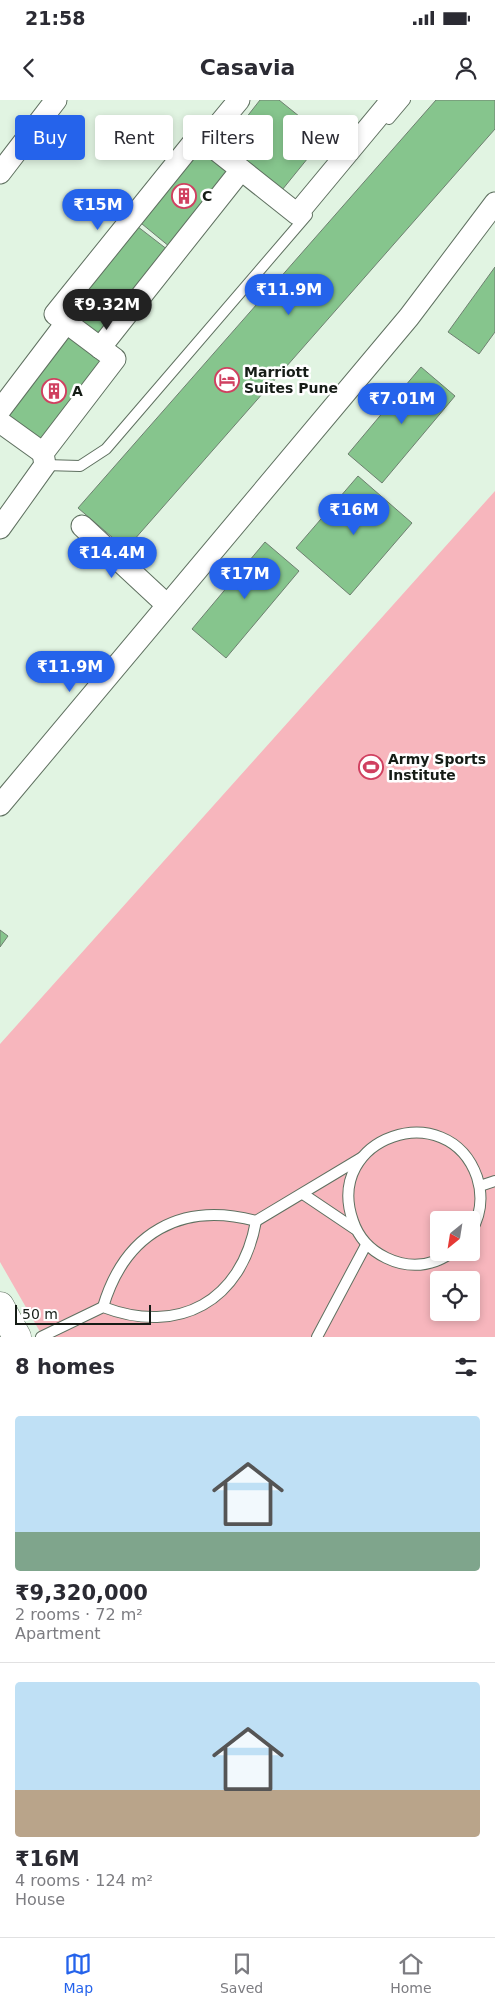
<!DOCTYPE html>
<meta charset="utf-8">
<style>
body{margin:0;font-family:"DejaVu Sans",sans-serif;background:#f2f2f3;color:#2b2b33;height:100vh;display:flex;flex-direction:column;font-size:19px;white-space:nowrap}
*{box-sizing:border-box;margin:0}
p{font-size:16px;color:#7c7c81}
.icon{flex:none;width:28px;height:28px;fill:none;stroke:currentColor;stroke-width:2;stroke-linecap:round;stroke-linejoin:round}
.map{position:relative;height:1237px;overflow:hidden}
.details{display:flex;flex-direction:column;background:#fff;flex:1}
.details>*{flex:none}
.hud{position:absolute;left:15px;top:15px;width:465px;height:45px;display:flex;gap:10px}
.needle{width:32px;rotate:210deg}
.tools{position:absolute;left:430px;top:1111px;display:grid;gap:10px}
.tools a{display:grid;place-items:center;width:50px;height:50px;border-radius:5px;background:#fff;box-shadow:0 2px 8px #0003;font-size:25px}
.scale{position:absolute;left:15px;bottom:12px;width:136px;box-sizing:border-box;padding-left:5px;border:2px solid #151c16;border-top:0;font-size:14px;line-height:18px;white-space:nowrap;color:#151c16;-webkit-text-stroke:4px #fff;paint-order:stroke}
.price{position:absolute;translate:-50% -42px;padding:0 11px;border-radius:18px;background:#2563eb;color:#fff;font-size:16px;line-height:32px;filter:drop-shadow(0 1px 2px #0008)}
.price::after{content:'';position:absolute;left:50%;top:30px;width:15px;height:11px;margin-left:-8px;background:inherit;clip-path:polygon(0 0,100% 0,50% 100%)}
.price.active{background:#222;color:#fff}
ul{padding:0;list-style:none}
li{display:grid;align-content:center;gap:10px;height:265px;padding:0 15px}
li+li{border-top:1px solid #e1e1e2}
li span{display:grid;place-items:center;height:155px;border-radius:5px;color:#555}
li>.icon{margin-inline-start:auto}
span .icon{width:90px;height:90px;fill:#fffc;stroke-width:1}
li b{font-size:21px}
h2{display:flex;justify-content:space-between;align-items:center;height:60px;padding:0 15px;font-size:21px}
.chip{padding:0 18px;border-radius:5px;background:#fff;box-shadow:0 2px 8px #0003;font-size:18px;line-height:45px}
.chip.active{background:#2563eb;color:#fff}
.status{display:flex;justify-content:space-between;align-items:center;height:35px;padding:0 25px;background:#fff;direction:ltr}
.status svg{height:14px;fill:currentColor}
header{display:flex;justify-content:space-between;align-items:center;height:65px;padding:0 15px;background:#fff;font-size:22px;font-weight:800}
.menu{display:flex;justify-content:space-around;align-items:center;height:70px;border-top:1px solid #e1e1e2;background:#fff;font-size:14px;color:#7c7c81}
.menu a{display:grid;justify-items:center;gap:2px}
.menu .active{color:#2563eb}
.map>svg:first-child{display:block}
.green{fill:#f7b6bd;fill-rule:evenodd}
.building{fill:#86c58d;stroke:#6e8070}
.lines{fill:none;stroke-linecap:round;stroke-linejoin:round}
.service-casing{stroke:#5f7060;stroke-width:12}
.minor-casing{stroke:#5f7060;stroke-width:23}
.secondary-casing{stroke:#5f7060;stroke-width:29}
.service{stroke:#fff;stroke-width:10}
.minor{stroke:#fff;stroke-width:21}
.secondary{stroke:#fff;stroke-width:28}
.labels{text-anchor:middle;stroke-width:5;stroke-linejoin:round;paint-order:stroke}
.poi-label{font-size:14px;font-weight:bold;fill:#151c16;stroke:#fff;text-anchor:start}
</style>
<div class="status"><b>21:58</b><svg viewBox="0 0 49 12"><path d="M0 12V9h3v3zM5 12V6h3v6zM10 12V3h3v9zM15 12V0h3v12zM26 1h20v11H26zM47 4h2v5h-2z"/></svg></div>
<header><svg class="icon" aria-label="back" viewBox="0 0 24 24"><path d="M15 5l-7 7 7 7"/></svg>Casavia<svg class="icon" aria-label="person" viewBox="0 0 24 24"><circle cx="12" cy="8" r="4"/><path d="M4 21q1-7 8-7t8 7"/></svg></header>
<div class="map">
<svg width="495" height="1237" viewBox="0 0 495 1237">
<rect width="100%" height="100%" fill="#e1f4e2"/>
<!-- green -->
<path class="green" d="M495 391V1237H43L0 1162V944ZM439 1120H471V1152H439ZM439 1180H471V1212H439Z"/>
<!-- building -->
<g class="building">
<path d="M260 0H279L325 37 282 90 224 46Z"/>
<path d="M436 0H495V29L126 449 78 408Z"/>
<path d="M198 48 231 73 170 147 136 119Z"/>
<path d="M133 123 168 150 98 237 63 210Z"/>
<path d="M495 167V232L479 254 448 232Z"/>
<path d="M69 233 103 263 42 346 5 319Z"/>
<path d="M421 267 455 296 382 383 348 354Z"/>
<path d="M358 376 412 423 350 495 296 448Z"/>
<path d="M265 442 299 471 226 558 192 529Z"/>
<path d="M0 830 8 836 0 847Z"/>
</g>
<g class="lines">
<defs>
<g id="service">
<path d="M389 19 405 0"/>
<path d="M45 365 80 366 106 349 307 115"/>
<path d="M480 1086 495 1081"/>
<path d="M303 1094 355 1129"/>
<path d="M453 1152C448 1155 442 1159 436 1161 403 1173 364 1154 353 1121 323 1037 448 995 477 1077 483 1096 481 1115 471 1132"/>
<path d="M103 1207C125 1133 181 1101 256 1121L361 1058"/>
<path d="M41 1237 103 1207C179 1236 242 1201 256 1121"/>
<path d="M317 1237 366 1145"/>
</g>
<g id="minor">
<path d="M239 0 205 41 297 114 390 2 388 0"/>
<path d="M0 73 56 0"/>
<path d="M100 248 241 70"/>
<path d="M0 310 66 223"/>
<path d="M0 322 43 353"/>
<path d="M82 426 167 505"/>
<path d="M0 428 45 365 43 353 115 259 55 214 192 44 205 41"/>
<path d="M0 705 409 217 495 103"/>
</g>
<path id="secondary" d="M0 1206 17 1237"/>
</defs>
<!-- service casing -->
<use href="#service" class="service-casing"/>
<!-- minor casing -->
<use href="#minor" class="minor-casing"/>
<!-- secondary casing -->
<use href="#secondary" class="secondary-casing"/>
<!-- service -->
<use href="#service" class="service"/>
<!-- minor -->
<use href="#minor" class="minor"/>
<!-- secondary -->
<use href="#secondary" class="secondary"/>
</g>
<!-- icons -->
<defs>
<symbol id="building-ring" viewBox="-11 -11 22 22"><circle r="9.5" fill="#fff" stroke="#d04060" stroke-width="1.5"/><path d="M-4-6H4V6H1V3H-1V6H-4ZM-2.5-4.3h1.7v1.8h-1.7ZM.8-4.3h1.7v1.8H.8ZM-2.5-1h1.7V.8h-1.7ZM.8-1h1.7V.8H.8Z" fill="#d04060"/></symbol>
<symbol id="hotel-ring" viewBox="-11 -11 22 22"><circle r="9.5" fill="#fff" stroke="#d04060" stroke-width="1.5"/><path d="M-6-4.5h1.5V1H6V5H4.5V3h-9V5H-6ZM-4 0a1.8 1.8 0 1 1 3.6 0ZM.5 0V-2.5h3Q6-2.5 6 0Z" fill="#d04060"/></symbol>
<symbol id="stadium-ring" viewBox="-11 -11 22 22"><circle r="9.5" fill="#fff" stroke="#d04060" stroke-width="1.5"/><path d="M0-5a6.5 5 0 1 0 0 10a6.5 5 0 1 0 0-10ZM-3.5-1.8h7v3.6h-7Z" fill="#d04060"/></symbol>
</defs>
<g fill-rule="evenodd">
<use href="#building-ring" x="170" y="82" width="28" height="28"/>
<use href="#hotel-ring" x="213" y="266" width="28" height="28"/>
<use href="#building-ring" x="40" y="277" width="28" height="28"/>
<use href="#stadium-ring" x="357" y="653" width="28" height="28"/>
</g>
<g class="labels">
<!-- poi labels -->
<g class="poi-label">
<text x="202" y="101">C</text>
<text x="244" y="277">Marriott<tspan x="244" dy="16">Suites Pune</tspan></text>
<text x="72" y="296">A</text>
<text x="388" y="664">Army Sports<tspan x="388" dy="16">Institute</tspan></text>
</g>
</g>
</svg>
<div class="tools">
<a><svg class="needle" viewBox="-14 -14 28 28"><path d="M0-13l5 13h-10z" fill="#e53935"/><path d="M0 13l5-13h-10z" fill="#7c7c81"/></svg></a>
<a><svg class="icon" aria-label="locate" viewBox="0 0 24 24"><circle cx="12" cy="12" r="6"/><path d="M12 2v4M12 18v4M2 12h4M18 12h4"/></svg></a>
</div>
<div class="scale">50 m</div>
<b class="price" style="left:98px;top:131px">₹15M</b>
<b class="price" style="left:289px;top:216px">₹11.9M</b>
<b class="price active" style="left:107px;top:231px">₹9.32M</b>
<b class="price" style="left:402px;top:325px">₹7.01M</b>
<b class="price" style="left:354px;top:436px">₹16M</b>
<b class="price" style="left:112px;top:479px">₹14.4M</b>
<b class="price" style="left:245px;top:500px">₹17M</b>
<b class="price" style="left:70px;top:593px">₹11.9M</b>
<div class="hud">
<a class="chip active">Buy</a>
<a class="chip">Rent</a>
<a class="chip">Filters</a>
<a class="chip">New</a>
</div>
</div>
<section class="details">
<h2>8 homes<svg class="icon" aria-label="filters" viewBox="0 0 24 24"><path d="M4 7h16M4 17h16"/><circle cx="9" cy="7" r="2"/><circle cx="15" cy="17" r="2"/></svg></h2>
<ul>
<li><span style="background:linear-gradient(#bfe0f5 75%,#7fa58c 0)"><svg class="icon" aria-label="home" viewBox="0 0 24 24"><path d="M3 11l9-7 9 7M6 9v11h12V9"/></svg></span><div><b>₹9,320,000</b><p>2 rooms · 72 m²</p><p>Apartment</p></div></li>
<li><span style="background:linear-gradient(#bfe0f5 70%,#b9a48a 0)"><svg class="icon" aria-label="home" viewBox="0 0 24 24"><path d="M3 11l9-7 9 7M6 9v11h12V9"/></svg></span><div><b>₹16M</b><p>4 rooms · 124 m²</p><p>House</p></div></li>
</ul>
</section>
<nav class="menu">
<a class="active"><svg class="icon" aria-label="map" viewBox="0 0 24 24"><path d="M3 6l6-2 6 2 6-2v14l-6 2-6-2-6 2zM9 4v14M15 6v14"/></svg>Map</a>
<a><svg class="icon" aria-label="saved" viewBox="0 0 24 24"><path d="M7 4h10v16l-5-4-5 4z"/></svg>Saved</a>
<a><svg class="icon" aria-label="home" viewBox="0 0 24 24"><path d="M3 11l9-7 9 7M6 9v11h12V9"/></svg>Home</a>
</nav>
